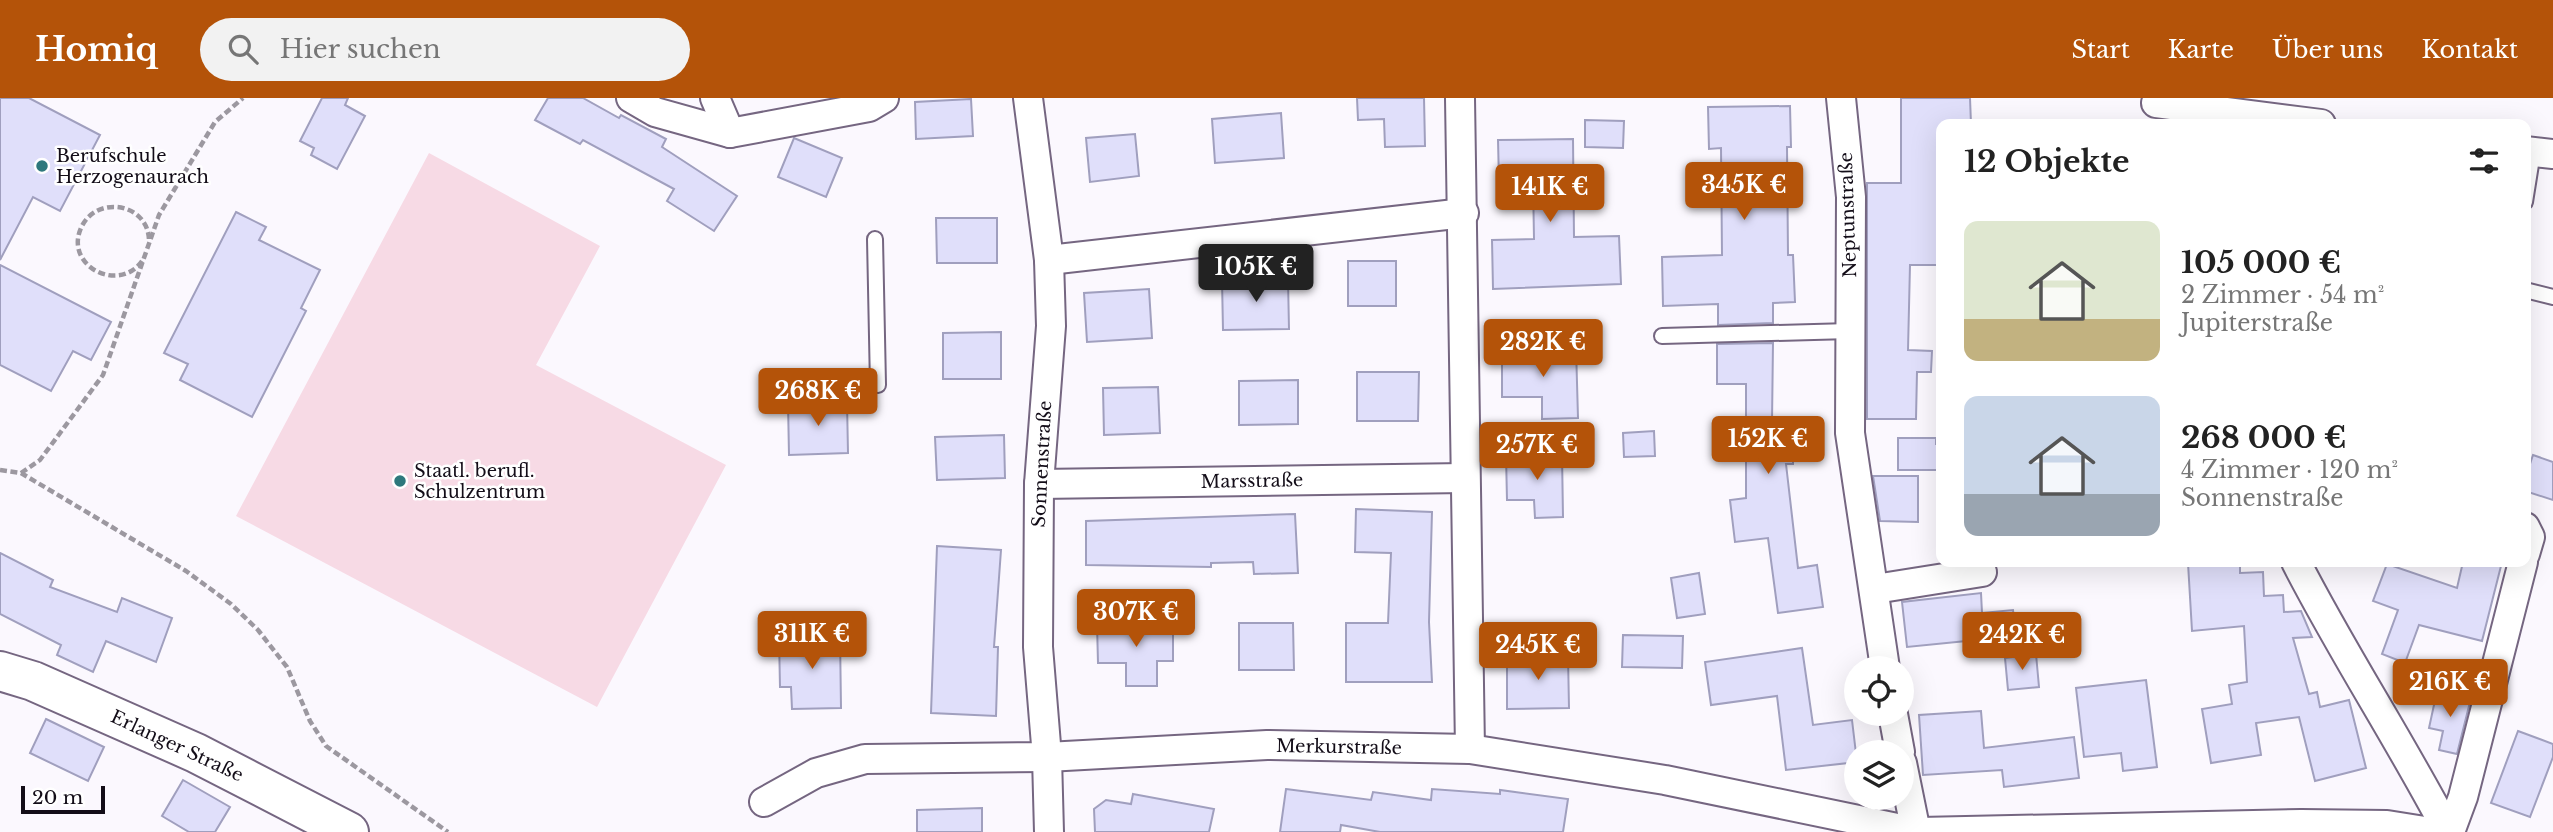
<!DOCTYPE html>
<html lang="de">
<meta charset="utf-8">
<style>
body{margin:0;font-family:"Libre Baskerville",serif;background:#f2f2f2;color:#222;height:100vh;display:flex;flex-direction:column;font-size:26px;white-space:nowrap}
*{box-sizing:border-box;margin:0}
p{font-size:23px;color:#767676}
.icon{flex:none;width:38px;height:38px;fill:none;stroke:currentColor;stroke-width:2;stroke-linecap:round;stroke-linejoin:round}
.map{position:relative;flex:1;overflow:hidden}
.sheet{position:absolute;left:1936px;top:21px;width:595px;height:448px;display:flex;flex-direction:column;background:#fff;border-radius:14px;box-shadow:0 7px 28px #0002}
.sheet>*{flex:none}
.controls{position:absolute;left:1844px;top:558px;display:grid;gap:14px}
.controls a{display:grid;place-items:center;width:70px;height:70px;border-radius:50%;background:#fff;box-shadow:0 7px 28px #0002;font-size:35px}
.scale{position:absolute;left:21px;bottom:18px;width:84px;box-sizing:border-box;padding-left:7px;border:4px solid #130d18;border-top:0;font-size:19px;line-height:24px;white-space:nowrap;color:#130d18;-webkit-text-stroke:5px #fff;paint-order:stroke}
.price{position:absolute;translate:-50% -60px;padding:0 16px;border-radius:7px;background:#b45309;color:#fff;font-size:23px;line-height:46px;filter:drop-shadow(0 2px 4px #0008)}
.price::after{content:'';position:absolute;left:50%;top:42px;width:21px;height:16px;margin-left:-10px;background:inherit;clip-path:polygon(0 0,100% 0,50% 100%)}
.price.current{background:#222;color:#fff}
ul{padding:0;list-style:none}
li{display:flex;align-items:center;gap:21px;height:175px;padding:0 28px}
li span{display:grid;place-items:center;flex:none;width:196px;height:140px;border-radius:14px;color:#555}
li>.icon{margin-inline-start:auto}
span .icon{width:84px;height:84px;fill:#fffc;stroke-width:1}
li b{font-size:30px}
h2{display:flex;justify-content:space-between;align-items:center;height:84px;padding:0 28px;font-size:30px}
header{display:flex;align-items:center;gap:42px;box-sizing:border-box;height:98px;padding:0 35px;background:#b45309;color:#fff}
header strong{font-size:33px}
nav{display:flex;gap:38px;margin-inline-start:auto;font-size:24px}
.search{width:490px;height:63px;background:#f2f2f2;display:flex;align-items:center;gap:18px;box-sizing:border-box;padding:0 24px;border-radius:38px;color:#767676;font-size:26px}
.map>svg:first-child{display:block}
.green{fill:#f7dae5}
.building{fill:#e0dffa;stroke:#a09fbe;stroke-width:2}
.lines{fill:none;stroke-linecap:round;stroke-linejoin:round}
.lane-casing{stroke:#756681;stroke-width:18}
.street-casing{stroke:#756681;stroke-width:32}
.secondary-casing{stroke:#756681;stroke-width:42}
.path{stroke:#9c98a0;stroke-width:4.5;stroke-dasharray:7 3.5;stroke-linecap:butt}
.lane{stroke:#fff;stroke-width:14}
.street{stroke:#fff;stroke-width:28}
.secondary{stroke:#fff;stroke-width:38}
.poi-dot{fill:#2e787c;stroke:#fff;stroke-width:2.5}
.labels{text-anchor:middle;stroke-width:5;stroke-linejoin:round;paint-order:stroke}
.poi-label{font-size:18px;fill:#130d18;stroke:#fff;text-anchor:start}
.street-label{font-size:18px;fill:#130d18;stroke:#fff}
</style>
<header>
<strong>Homiq</strong>
<div class="search"><svg class="icon" aria-label="search" viewBox="0 0 24 24"><circle cx="10" cy="10" r="6"/><path d="M15 15l6 6"/></svg>Hier suchen</div>
<nav><a>Start</a><a>Karte</a><a>Über uns</a><a>Kontakt</a></nav>
</header>
<div class="map">
<svg width="2553" height="734" viewBox="0 0 2553 734">
<rect width="100%" height="100%" fill="#fbf8fe"/>
<!-- green -->
<path class="green" d="M429 55 600 148 536 267 726 367 597 609 236 418Z"/>
<!-- building -->
<g class="building">
<path d="M0 0H29L100 37 60 113 33 99 0 162Z"/>
<path d="M322 0H348L345 7 365 18 337 71 311 57 314 50 300 43Z"/>
<path d="M548 0H583L619 20 621 17 666 41 662 49 737 98 714 133 667 103 674 91 583 42 580 46 535 22Z"/>
<path d="M1357 0H1424L1425 48 1385 49 1384 21 1358 22Z"/>
<path d="M1901 0H1970L1971 26H1941L1937 167H1910L1908 252 1932 253 1931 274H1917L1916 321H1867V85H1901Z"/>
<path d="M971 1 973 38 916 41 915 4Z"/>
<path d="M1790 8 1791 49H1787L1788 157H1793L1795 204 1773 205V225L1718 227V206L1663 208 1662 159 1722 157 1721 50 1709 51 1708 9Z"/>
<path d="M1281 15 1284 60 1215 65 1212 21Z"/>
<path d="M1585 22 1624 23 1623 50 1585 49Z"/>
<path d="M1135 36 1139 78 1090 84 1086 40Z"/>
<path d="M794 40 842 60 826 99 778 79Z"/>
<path d="M1573 41 1574 139 1619 138 1621 186 1493 191 1492 142 1534 141 1533 83 1499 84 1498 42Z"/>
<path d="M236 114 266 129 259 142 320 172 301 210 306 213 252 319 180 282 188 266 164 255Z"/>
<path d="M936 120H997V165H937Z"/>
<rect x="1348" y="163" width="48" height="45"/>
<path d="M0 167 111 224 91 262 73 253 51 293 0 267Z"/>
<path d="M1288 181 1289 231 1223 232 1222 182Z"/>
<path d="M1149 191 1152 240 1087 244 1084 195Z"/>
<path d="M1001 234V281H943V235Z"/>
<path d="M1773 245 1772 324H1793V366H1786L1798 470 1817 467 1823 509 1778 515 1768 440 1735 444 1730 402 1746 400V286H1717V246Z"/>
<path d="M1576 249 1578 320 1542 321V299H1502V251Z"/>
<path d="M1357 274H1419L1418 323H1357Z"/>
<path d="M1298 282V326L1239 327V283Z"/>
<path d="M1158 289 1160 335 1104 337 1103 290Z"/>
<path d="M847 304 848 355 789 357 788 305Z"/>
<path d="M1654 333 1655 358 1624 359 1623 335Z"/>
<path d="M1004 337 1005 380 937 382 935 339Z"/>
<path d="M1898 340H1936V346H1941V372H1898Z"/>
<path d="M1562 356 1563 419 1535 420 1534 402H1507L1506 357Z"/>
<path d="M2533 357 2553 364V402L2525 393V381Z"/>
<path d="M1873 378H1918V424L1880 423Z"/>
<path d="M1356 411 1432 414 1429 524 1432 584H1346V525H1388L1391 455 1355 454Z"/>
<path d="M1295 416 1298 475 1254 476 1253 464 1211 465V469L1086 467V423Z"/>
<path d="M937 448 1001 452 994 549H998L996 618 931 615Z"/>
<path d="M0 455 53 482 50 489 117 514 122 500 172 520 156 564 106 543 93 574 57 557 61 547 0 516Z"/>
<path d="M2240 464V475L2263 474 2264 498 2283 497 2284 514 2301 513 2312 539 2293 540 2309 596 2317 594 2320 609 2349 602 2366 670 2315 683 2299 619 2256 625 2261 657 2211 665 2202 611 2232 606 2229 587 2247 584 2244 528 2192 533 2188 465Z"/>
<path d="M2463 464H2502L2482 543 2419 527 2405 565 2382 556 2398 512 2373 503 2387 466 2457 490Z"/>
<path d="M1699 475 1705 516 1677 520 1671 480Z"/>
<path d="M1981 495 1982 515 2013 512 2016 538 1907 549 1902 504Z"/>
<path d="M1173 525V563H1157V588H1126V565H1098L1097 526Z"/>
<path d="M1239 525H1293L1294 572H1239Z"/>
<path d="M1623 537 1683 538 1682 570 1622 569Z"/>
<path d="M840 538 841 610 792 611 791 589H780L779 539Z"/>
<path d="M1802 550 1813 627 1852 622 1857 664 1786 672 1777 598 1711 607 1705 564Z"/>
<path d="M2036 556 2039 589 2008 592 2005 560Z"/>
<path d="M1568 557 1569 610 1507 611V558Z"/>
<path d="M2146 582 2157 669 2123 673 2121 655 2084 659 2076 590Z"/>
<path d="M2437 593 2471 600 2457 656 2439 652 2443 633 2429 630Z"/>
<path d="M1981 613 1984 650 2074 639 2079 680 2004 689 2002 672 1923 677 1919 617Z"/>
<path d="M46 621 104 649 88 683 30 655Z"/>
<path d="M2518 633 2553 646V659L2530 719 2491 705Z"/>
<path d="M183 682 230 709 215 734H189L162 718Z"/>
<path d="M1286 691 1371 702 1373 694 1431 702 1432 691 1500 696V692L1568 701 1563 734H1380L1341 727 1340 734H1280Z"/>
<path d="M1133 696 1214 711 1209 734H1095L1094 711 1106 702 1131 706Z"/>
<path d="M982 710V734H917V712Z"/>
</g>
<g class="lines">
<defs>
<g id="lane">
<path d="M2525 104 2533 54"/>
<path d="M875 141 878 287"/>
<path d="M2525 192 2553 199"/>
<path d="M1662 238 1850 233"/>
</g>
<g id="street">
<path d="M631 0 655 14 730 35 869 9 884 0"/>
<path d="M715 0 730 35"/>
<path d="M1028 0 1049 162 1051 228 1039 386 1038 549 1047 659 1049 734"/>
<path d="M1460 0 1470 651"/>
<path d="M1841 0 1851 99 1850 335 1885 570"/>
<path d="M2156 5 2321 26"/>
<path d="M2525 53 2553 56"/>
<path d="M1049 162 1464 115"/>
<path d="M1039 386 1465 380"/>
<path d="M2525 429 2530 439 2525 456"/>
<path d="M2296 464C2343 556 2400 642 2448 734"/>
<path d="M1875 491 1982 474"/>
<path d="M1893 616 1900 654"/>
<path d="M1902 665 1916 734"/>
<path d="M764 704 816 675 865 661 1047 659 1267 647 1470 651 1665 682 1916 734"/>
<path d="M1920 734 2301 726 2387 727 2431 734"/>
<path d="M2450 734 2463 699 2523 464"/>
</g>
<path id="secondary" d="M0 573 33 583 196 655 349 734"/>
</defs>
<!-- lane casing -->
<use href="#lane" class="lane-casing"/>
<!-- street casing -->
<use href="#street" class="street-casing"/>
<!-- secondary casing -->
<use href="#secondary" class="secondary-casing"/>
<!-- path -->
<g class="path">
<path d="M142 163C119 196 64 168 81 130 96 96 149 105 149 143"/>
<path d="M0 372 21 375 186 473 231 506 258 532 287 569 310 623 326 648 448 734"/>
<path d="M21 375 40 362 103 277 159 117 215 24 243 0"/>
</g>
<!-- lane -->
<use href="#lane" class="lane"/>
<!-- street -->
<use href="#street" class="street"/>
<!-- secondary -->
<use href="#secondary" class="secondary"/>
</g>
<!-- markers -->
<g class="poi-dot">
<circle cx="42" cy="68" r="7"/>
<circle cx="400" cy="383" r="7"/>
</g>
<g class="labels">
<!-- poi labels -->
<g class="poi-label">
<text x="56" y="64">Berufschule<tspan x="56" dy="21">Herzogenaurach</tspan></text>
<text x="414" y="379">Staatl. berufl.<tspan x="414" dy="21">Schulzentrum</tspan></text>
</g>
<!-- street labels -->
<g class="street-label">
<text transform="translate(1848 117) rotate(-92)" y="6">Neptunstraße</text>
<text transform="translate(1042 366) rotate(-87)" y="6">Sonnenstraße</text>
<text transform="translate(1252 383) rotate(-1)" y="6">Marsstraße</text>
<text transform="translate(177 648) rotate(25)" y="6">Erlanger Straße</text>
<text transform="translate(1339 649) rotate(1)" y="6">Merkurstraße</text>
</g>
</g>
</svg>
<div class="controls">
<a><svg class="icon" aria-label="locate" viewBox="0 0 24 24"><circle cx="12" cy="12" r="6"/><path d="M12 2v4M12 18v4M2 12h4M18 12h4"/></svg></a>
<a><svg class="icon" aria-label="layers" viewBox="0 0 24 24"><path d="M12 4l9 5-9 5-9-5zM3 14l9 5 9-5"/></svg></a>
</div>
<div class="scale">20 m</div>
<b class="price" style="left:1744px;top:124px">345K €</b>
<b class="price" style="left:1550px;top:126px">141K €</b>
<b class="price current" style="left:1256px;top:206px">105K €</b>
<b class="price" style="left:1543px;top:281px">282K €</b>
<b class="price" style="left:818px;top:330px">268K €</b>
<b class="price" style="left:1768px;top:378px">152K €</b>
<b class="price" style="left:1537px;top:384px">257K €</b>
<b class="price" style="left:1136px;top:551px">307K €</b>
<b class="price" style="left:812px;top:573px">311K €</b>
<b class="price" style="left:2022px;top:574px">242K €</b>
<b class="price" style="left:1538px;top:584px">245K €</b>
<b class="price" style="left:2450px;top:621px">216K €</b>
<section class="sheet">
<h2>12 Objekte<svg class="icon" aria-label="filters" viewBox="0 0 24 24"><path d="M4 7h16M4 17h16"/><circle cx="9" cy="7" r="2"/><circle cx="15" cy="17" r="2"/></svg></h2>
<ul>
<li><span style="background:linear-gradient(#dfe7d0 70%,#c2b280 0)"><svg class="icon" aria-label="home" viewBox="0 0 24 24"><path d="M3 11l9-7 9 7M6 9v11h12V9"/></svg></span><div><b>105 000 €</b><p>2 Zimmer · 54 m²</p><p>Jupiterstraße</p></div></li>
<li><span style="background:linear-gradient(#c9d6e8 70%,#9aa5b1 0)"><svg class="icon" aria-label="home" viewBox="0 0 24 24"><path d="M3 11l9-7 9 7M6 9v11h12V9"/></svg></span><div><b>268 000 €</b><p>4 Zimmer · 120 m²</p><p>Sonnenstraße</p></div></li>
</ul>
</section>
</div>
